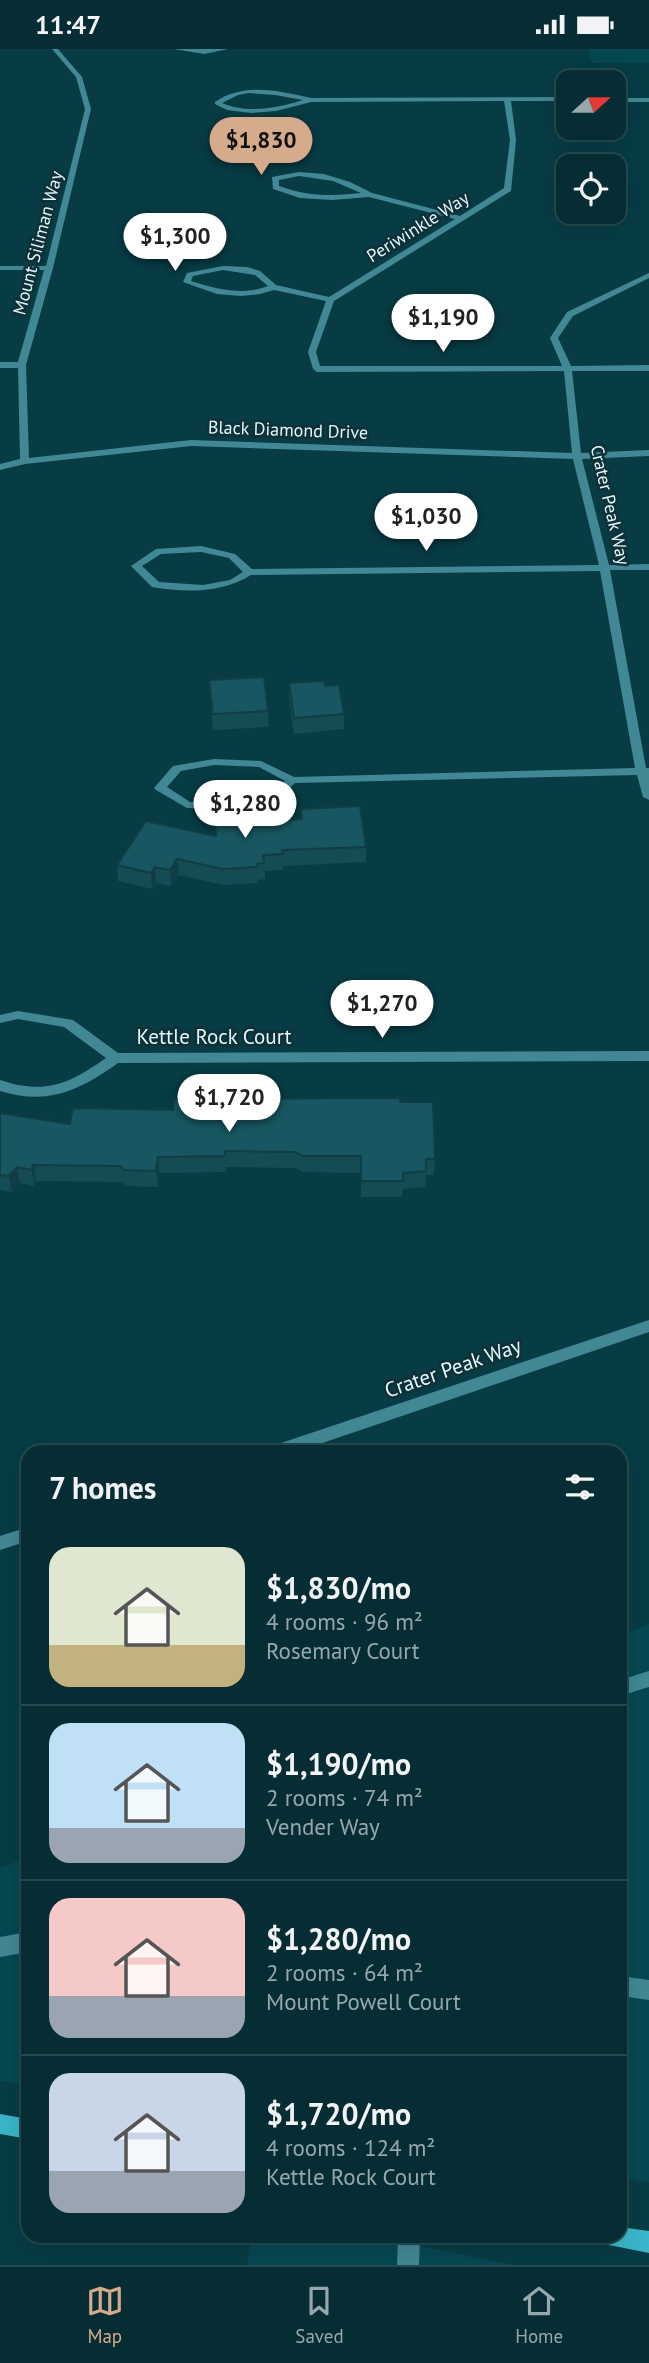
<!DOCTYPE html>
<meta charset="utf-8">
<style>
body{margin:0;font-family:"PT Sans",sans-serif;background:#13393f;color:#f1f3f6;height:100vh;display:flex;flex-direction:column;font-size:26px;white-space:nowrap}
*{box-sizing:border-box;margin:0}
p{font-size:23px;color:#97a8ac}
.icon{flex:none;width:38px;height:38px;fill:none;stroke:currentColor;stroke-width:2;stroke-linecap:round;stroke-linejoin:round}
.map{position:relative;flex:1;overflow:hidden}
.sheet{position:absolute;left:21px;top:1396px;width:606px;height:798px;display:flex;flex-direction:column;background:#052d33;border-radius:21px;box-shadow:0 7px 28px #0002,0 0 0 2px #26494e}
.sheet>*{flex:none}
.needle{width:46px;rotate:69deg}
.fabs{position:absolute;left:556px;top:21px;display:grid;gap:14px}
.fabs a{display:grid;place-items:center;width:70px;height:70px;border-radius:14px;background:#052d33;box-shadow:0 7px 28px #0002,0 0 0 2px #26494e;font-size:35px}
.price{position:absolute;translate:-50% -60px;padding:0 16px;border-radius:24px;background:#fff;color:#222;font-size:23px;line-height:46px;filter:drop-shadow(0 2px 4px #0008)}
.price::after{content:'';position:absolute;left:50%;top:42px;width:21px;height:16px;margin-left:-10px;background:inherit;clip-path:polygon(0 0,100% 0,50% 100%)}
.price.on{background:#d6ab8b;color:#111}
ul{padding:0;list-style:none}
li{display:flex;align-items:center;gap:21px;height:175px;padding:0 28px}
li+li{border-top:2px solid #26494e}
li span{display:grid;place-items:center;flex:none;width:196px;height:140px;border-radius:21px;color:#555}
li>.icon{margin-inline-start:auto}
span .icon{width:84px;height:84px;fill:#fffc;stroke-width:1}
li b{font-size:30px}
h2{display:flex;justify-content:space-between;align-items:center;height:84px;padding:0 28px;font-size:30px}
.status{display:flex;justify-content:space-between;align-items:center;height:49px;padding:0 35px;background:#052d33;direction:ltr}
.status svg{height:19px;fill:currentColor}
.dock{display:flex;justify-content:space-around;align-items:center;height:98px;border-top:2px solid #26494e;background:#052d33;font-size:19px;color:#97a8ac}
.dock a{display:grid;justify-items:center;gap:4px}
.dock .on{color:#d6ab8b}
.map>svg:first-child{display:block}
.built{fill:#064852}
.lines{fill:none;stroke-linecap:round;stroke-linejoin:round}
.lane{fill:#428894;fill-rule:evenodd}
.street{fill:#428894;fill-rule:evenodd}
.secondary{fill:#3bb6ca;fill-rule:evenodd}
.wall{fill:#154b53}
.shaded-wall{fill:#113d44}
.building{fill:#185761;stroke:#113d44;stroke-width:2}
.labels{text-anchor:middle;stroke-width:5;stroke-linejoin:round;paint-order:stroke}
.far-street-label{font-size:18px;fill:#e0f9fd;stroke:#0e3036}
.street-label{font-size:21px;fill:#e0f9fd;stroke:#0e3036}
</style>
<div class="status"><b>11:47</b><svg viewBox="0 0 49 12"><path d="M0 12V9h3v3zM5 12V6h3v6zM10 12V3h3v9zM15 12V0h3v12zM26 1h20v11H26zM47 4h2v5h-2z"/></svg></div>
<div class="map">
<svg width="649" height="2216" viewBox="0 0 649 2216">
<rect width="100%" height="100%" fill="#073c44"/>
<!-- built -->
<g class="built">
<path d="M588 0H649V14H592Z"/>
<path d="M649 1575V2134L620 2129V1586Z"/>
<path d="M28 1808V2036L0 2032V1819Z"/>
<path d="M251 2188H376L514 2216H247Z"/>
</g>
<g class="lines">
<!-- lane -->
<g class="lane">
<path d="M174 0H228L204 5Z"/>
<path d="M649 1622V1638L620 1647V1631Z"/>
<path d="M28 1883V1903L0 1908V1888Z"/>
<path d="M620 1927 649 1931V1951L620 1947Z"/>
<path d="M398 2188H420L419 2216H397Z"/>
</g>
<!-- street -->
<g class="street">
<path d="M52 0H58L82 28 91 60 53 219 26 316 29 409 191 391 572 404 564 322 317 323 313 320 308 303 326 252 274 241 260 245 241 247 217 245 183 233 187 224 223 217 247 218 260 222 276 236 329 248 455 170 369 148 332 151 300 149 273 140 272 128 299 123 324 125 350 133 372 144 460 167 504 139 510 91 504 52 311 53 276 62 251 64 227 61 215 55V53C244 33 279 42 311 49L569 48V52H511L516 91 511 142 334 252 316 303 320 317H562L550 289 567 263 649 224V229L573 267 558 289 571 317 649 316V322H572L581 404 649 401V407L582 410 609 516 649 515V521H610L646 719H649V751L643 748 637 726 295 734 275 753 244 761 187 759 156 741 154 739 173 717 214 710 261 712 294 728 635 719 600 522 251 526C222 544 186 544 152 538L131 517 156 500 201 497 235 505 252 520 599 516 573 410 191 397 25 415 0 421V415L20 410 18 319H0V313H18L44 221H0V217H46L85 60 76 28ZM249 44 275 46 303 51C278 59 247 65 222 54L238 46ZM299 127 333 132 361 144C331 147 309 148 279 137V131ZM223 221 255 226 268 237C242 247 217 240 191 232L193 227ZM201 503 229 509 243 523 230 531 203 536 159 533 142 517 161 505ZM214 716 259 718 285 732 267 749 244 755 190 753 167 738 181 722Z"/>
<rect x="614" y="49" width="35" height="4"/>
<path d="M18 962 73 971 118 1004 649 1002V1012L118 1014C80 1041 48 1057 0 1042V1031C45 1046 69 1035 106 1009L64 978 18 970 0 974V966Z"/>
<path d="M649 1271V1283L293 1404H264L266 1399 272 1397Z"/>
<path d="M28 1478V1492L0 1501V1487Z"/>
</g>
<!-- secondary -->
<g class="secondary">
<path d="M0 2065 28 2070V2090L0 2085Z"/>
<path d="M620 2178 649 2182V2204L609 2196 606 2188H620Z"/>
</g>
</g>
<!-- wall -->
<g class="wall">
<path d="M209 631 268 662 269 678 213 681Z"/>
<path d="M289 634 325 637 344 665V680L294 685 289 650Z"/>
<path d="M301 760 366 798V813L283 817V821L265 822V830L258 831V834L223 836 179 826 171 837 156 834 152 840 118 832 117 816 215 787V775L301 770Z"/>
<path d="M400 1053 435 1110 434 1126H426L425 1138 403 1140 402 1148H361V1124L303 1123 296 1119 226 1118V1123L159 1124 158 1138 126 1137 122 1133 36 1132 34 1137 20 1134 12 1143 0 1141V1064L70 1075 173 1061Z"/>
</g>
<!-- shaded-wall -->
<g class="shaded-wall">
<path d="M177 810 179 826 171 837 170 821Z"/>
<path d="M155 818 156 834 152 840 151 824Z"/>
<path d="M158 1108 159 1124 158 1138 156 1122Z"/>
<path d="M33 1116 36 1132 34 1137 32 1121Z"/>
<path d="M17 1118 20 1134 12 1143 9 1127Z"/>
</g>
<!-- building -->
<g class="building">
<path d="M264 628 268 662 213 665 209 631Z"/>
<path d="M324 632 325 637 339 636 344 665 294 669 289 634Z"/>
<path d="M360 757 366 798 282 801 283 805 263 806 264 814 257 815V818L222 820 177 810 170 821 155 818 151 824 117 816 146 772 216 787 215 775 302 770 301 760Z"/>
<path d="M400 1049V1053H433L435 1110H426V1122L403 1124V1132H361V1107H302L296 1103 225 1102V1107L158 1108 156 1122 124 1121 120 1117 33 1116 32 1121 17 1118 9 1127 0 1126V1064L70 1075 73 1059 173 1061 174 1050Z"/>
</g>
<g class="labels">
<!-- far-street labels -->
<g class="far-street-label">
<text transform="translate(418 178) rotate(-32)" y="6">Periwinkle Way</text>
<text transform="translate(38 194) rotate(-75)" y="6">Mount Siliman Way</text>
<text transform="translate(288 381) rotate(2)" y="6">Black Diamond Drive</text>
<text transform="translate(610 456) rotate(77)" y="6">Crater Peak Way</text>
</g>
<!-- street labels -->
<g class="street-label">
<text x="214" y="995">Kettle Rock Court</text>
<text transform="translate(453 1319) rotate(-19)" y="7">Crater Peak Way</text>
</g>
</g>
</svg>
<div class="fabs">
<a><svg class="needle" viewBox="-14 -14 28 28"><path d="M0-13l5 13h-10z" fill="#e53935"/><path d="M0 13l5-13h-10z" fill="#97a8ac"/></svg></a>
<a><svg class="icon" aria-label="locate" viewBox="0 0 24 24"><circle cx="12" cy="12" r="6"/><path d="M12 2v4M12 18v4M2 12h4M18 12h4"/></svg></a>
</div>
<b class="price on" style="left:261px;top:128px">$1,830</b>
<b class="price" style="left:175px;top:224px">$1,300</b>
<b class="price" style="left:443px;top:305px">$1,190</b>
<b class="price" style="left:426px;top:504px">$1,030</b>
<b class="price" style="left:245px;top:791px">$1,280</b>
<b class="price" style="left:382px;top:991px">$1,270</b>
<b class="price" style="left:229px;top:1085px">$1,720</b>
<section class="sheet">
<h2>7 homes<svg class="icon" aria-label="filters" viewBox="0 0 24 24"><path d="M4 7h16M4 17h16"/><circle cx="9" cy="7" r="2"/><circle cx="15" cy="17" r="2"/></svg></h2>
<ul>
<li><span style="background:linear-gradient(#dfe7d0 70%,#c2b280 0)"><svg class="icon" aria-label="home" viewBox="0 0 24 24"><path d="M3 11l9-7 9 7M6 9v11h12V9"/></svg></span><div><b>$1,830/mo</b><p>4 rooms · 96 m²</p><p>Rosemary Court</p></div></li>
<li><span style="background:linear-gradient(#bfe0f5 75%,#9aa5b1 0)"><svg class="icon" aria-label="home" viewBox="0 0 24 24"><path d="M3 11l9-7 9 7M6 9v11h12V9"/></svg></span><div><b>$1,190/mo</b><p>2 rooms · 74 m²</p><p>Vender Way</p></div></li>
<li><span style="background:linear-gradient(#f6c9c9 70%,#9aa5b1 0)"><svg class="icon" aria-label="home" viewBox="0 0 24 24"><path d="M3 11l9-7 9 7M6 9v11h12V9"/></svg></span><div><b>$1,280/mo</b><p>2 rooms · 64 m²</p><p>Mount Powell Court</p></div></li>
<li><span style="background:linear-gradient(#c9d6e8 70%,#9aa5b1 0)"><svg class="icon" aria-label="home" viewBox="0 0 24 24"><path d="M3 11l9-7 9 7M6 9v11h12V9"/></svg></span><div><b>$1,720/mo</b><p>4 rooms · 124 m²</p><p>Kettle Rock Court</p></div></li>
</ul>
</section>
</div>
<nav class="dock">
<a class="on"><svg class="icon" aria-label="map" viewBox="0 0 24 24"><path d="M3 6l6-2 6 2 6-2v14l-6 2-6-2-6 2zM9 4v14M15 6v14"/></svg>Map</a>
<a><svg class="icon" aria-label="saved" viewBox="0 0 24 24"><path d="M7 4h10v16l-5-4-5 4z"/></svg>Saved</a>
<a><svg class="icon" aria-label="home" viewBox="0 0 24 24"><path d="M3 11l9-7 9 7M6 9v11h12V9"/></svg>Home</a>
</nav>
